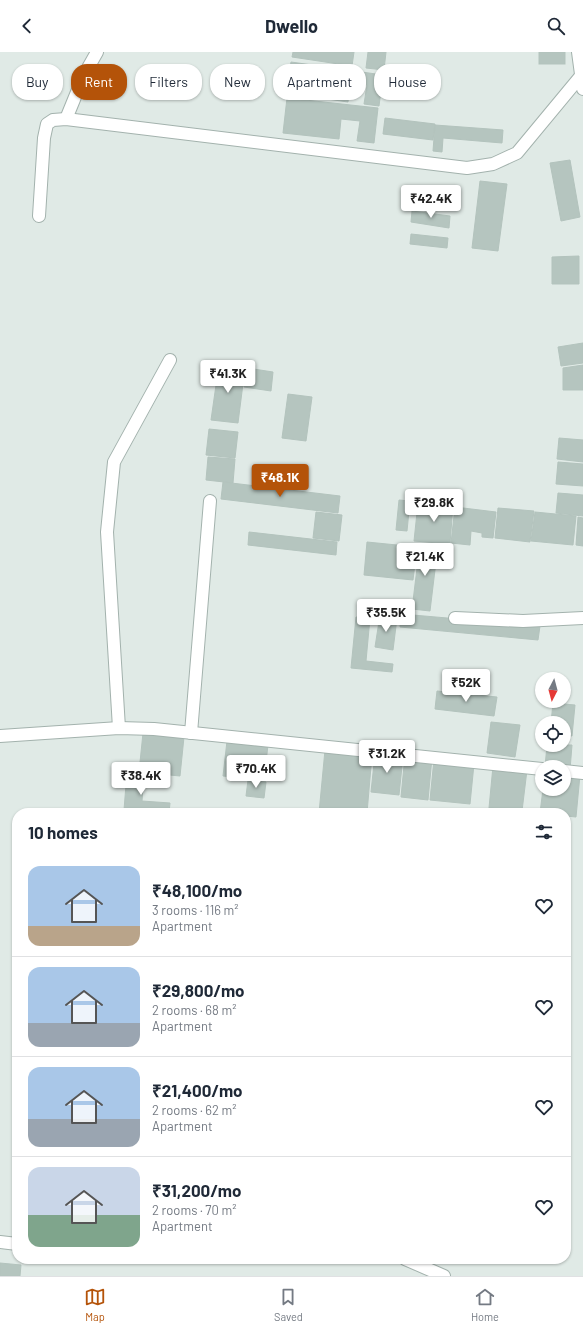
<!DOCTYPE html>
<meta charset="utf-8">
<style>
body{margin:0;font-family:Barlow,sans-serif;background:#f2f2f3;color:#1f2937;height:100vh;display:flex;flex-direction:column;font-size:15px;white-space:nowrap}
*{box-sizing:border-box;margin:0}
p{font-size:13px;color:#747a83}
.icon{flex:none;width:22px;height:22px;fill:none;stroke:currentColor;stroke-width:2;stroke-linecap:round;stroke-linejoin:round}
.map{position:relative;flex:1;overflow:hidden}
.side{position:absolute;left:12px;top:756px;width:559px;height:456px;display:flex;flex-direction:column;background:#fff;border-radius:16px;box-shadow:0 1px 3px #0004}
.side>*{flex:none}
.banner{position:absolute;left:12px;top:12px;width:559px;height:36px;display:flex;gap:8px}
.needle{width:26px;rotate:186deg}
.fabs{position:absolute;left:535px;top:620px;display:grid;gap:8px}
.fabs a{display:grid;place-items:center;width:36px;height:36px;border-radius:50%;background:#fff;box-shadow:0 1px 3px #0004;font-size:20px}
.price{position:absolute;translate:-50% -34px;padding:0 9px;border-radius:4px;background:#fff;color:#222;font-size:13px;line-height:26px;filter:drop-shadow(0 1px 2px #0008)}
.price::after{content:'';position:absolute;left:50%;top:24px;width:12px;height:9px;margin-left:-6px;background:inherit;clip-path:polygon(0 0,100% 0,50% 100%)}
.price.active{background:#b45309;color:#fff}
ul{padding:0;list-style:none}
li{display:flex;align-items:center;gap:12px;height:100px;padding:0 16px}
li+li{border-top:1px solid #e0e1e3}
li span{display:grid;place-items:center;flex:none;width:112px;height:80px;border-radius:12px;color:#555}
li>.icon{margin-inline-start:auto}
span .icon{width:48px;height:48px;fill:#fffc;stroke-width:1}
li b{font-size:17px}
h2{display:flex;justify-content:space-between;align-items:center;height:48px;padding:0 16px;font-size:17px}
.tag{padding:0 14px;border-radius:16px;background:#fff;box-shadow:0 1px 3px #0004;font-size:14px;line-height:36px}
.tag.active{background:#b45309;color:#fff}
header{display:flex;justify-content:space-between;align-items:center;height:52px;padding:0 16px;background:#fff;font-size:18px;font-weight:700}
.tabs{display:flex;justify-content:space-around;align-items:center;height:56px;border-top:1px solid #e0e1e3;background:#fff;font-size:11px;color:#747a83}
.tabs a{display:grid;justify-items:center;gap:2px}
.tabs .active{color:#b45309}
.map>svg:first-child{display:block}
.building{fill:#b5c5bf;stroke:#b3c3bd}
.lines{fill:none;stroke-linecap:round;stroke-linejoin:round}
.minor-casing{stroke:#a3b2ad;stroke-width:14}
.minor{stroke:#fff;stroke-width:12}
</style>
<header><svg class="icon" aria-label="back" viewBox="0 0 24 24"><path d="M15 5l-7 7 7 7"/></svg>Dwello<svg class="icon" aria-label="search" viewBox="0 0 24 24"><circle cx="10" cy="10" r="6"/><path d="M15 15l6 6"/></svg></header>
<div class="map">
<svg width="583" height="1224" viewBox="0 0 583 1224">
<rect width="100%" height="100%" fill="#e0eae6"/>
<!-- building -->
<g class="building">
<path d="M293 0H354L352 14 292 5Z"/>
<path d="M368 0H386L384 18 366 16Z"/>
<rect x="539" y="0" width="26" height="12"/>
<path d="M291 10 383 23 379 54 364 52 367 33 350 31 348 50 286 41Z"/>
<path d="M287 46 378 56 374 91 357 89 360 69 341 67 339 87 283 81Z"/>
<path d="M385 66 435 72 433 88 383 82Z"/>
<path d="M435 73 503 78 502 91 443 86 442 100 433 99Z"/>
<path d="M570 108 580 165 561 169 550 111Z"/>
<path d="M480 129 507 132 498 199 472 196Z"/>
<path d="M412 159 450 164 449 176 411 170Z"/>
<path d="M411 182 448 186 447 196 410 192Z"/>
<path d="M579 204V232H552V205Z"/>
<path d="M583 291V311L561 314 558 295Z"/>
<path d="M219 312 245 316 238 371 211 368Z"/>
<path d="M583 313V338H563V316Z"/>
<path d="M247 316 273 320 271 339 244 335Z"/>
<path d="M288 342 312 345 306 389 282 386Z"/>
<path d="M209 377 238 380 235 406 206 403Z"/>
<path d="M559 386 583 388V410L557 407Z"/>
<path d="M208 405 235 407 233 431 206 428Z"/>
<path d="M558 410 583 412V434L556 432Z"/>
<path d="M223 430 340 444 338 461 221 447Z"/>
<path d="M558 441 583 443V464L556 461Z"/>
<path d="M399 448 410 449 407 479 396 478Z"/>
<path d="M418 451 453 453 450 492 414 489Z"/>
<path d="M455 455 496 460 493 486 482 485V481L471 479 470 493 451 491Z"/>
<path d="M498 456 534 459 530 490 495 486Z"/>
<path d="M316 460 342 463 339 489 313 486Z"/>
<path d="M535 460 576 464 573 493 531 489Z"/>
<path d="M578 465 583 466V494L576 493Z"/>
<path d="M249 480 337 490 336 503 248 493Z"/>
<path d="M367 490 417 495 413 528 364 523Z"/>
<path d="M420 492 438 493 430 559 412 557Z"/>
<path d="M401 562 540 574 538 588 400 575Z"/>
<path d="M380 563 397 566 393 598 375 595Z"/>
<path d="M356 565 370 566 366 609 393 612 392 620 351 616Z"/>
<path d="M437 639 497 645 494 664 435 657Z"/>
<path d="M553 651 575 653 572 684 564 683V671H551Z"/>
<path d="M491 670 520 673 515 705 487 701Z"/>
<path d="M143 681 184 685 180 724 139 720Z"/>
<path d="M227 689 268 693 264 728 223 724Z"/>
<path d="M547 693H572L570 718 564 715H545Z"/>
<path d="M325 698 372 703 367 761H319Z"/>
<path d="M375 702 403 705 399 743 371 740Z"/>
<path d="M405 703 432 706 428 748 401 745Z"/>
<path d="M434 707 474 712 470 752 430 748Z"/>
<path d="M493 714 527 718 522 759 489 756Z"/>
<path d="M127 720 144 721 142 749 170 751 169 761 124 758Z"/>
<path d="M564 722 580 723 576 765 566 764V761H540L543 737H564Z"/>
<path d="M248 728 266 730 264 746 246 744Z"/>
<path d="M263 758 297 761H263Z"/>
<path d="M0 1211 21 1213 20 1224H0Z"/>
</g>
<g class="lines">
<defs>
<g id="minor">
<path d="M578 0 583 37"/>
<path d="M66 67 84 23 97 0"/>
<path d="M39 164 44 86 47 72 53 68 66 67 467 116 493 112 517 101 580 25"/>
<path d="M455 566 523 569 583 566"/>
<path d="M119 676 107 480 114 410 170 308"/>
<path d="M191 681 210 449"/>
<path d="M0 684 119 676 154 677 542 717"/>
<path d="M564 719 583 721"/>
<path d="M0 1190 17 1192"/>
<path d="M405 1207 444 1224"/>
</g>
</defs>
<!-- minor casing -->
<use href="#minor" class="minor-casing"/>
<!-- minor -->
<use href="#minor" class="minor"/>
</g>
</svg>
<div class="fabs">
<a><svg class="needle" viewBox="-14 -14 28 28"><path d="M0-13l5 13h-10z" fill="#e53935"/><path d="M0 13l5-13h-10z" fill="#747a83"/></svg></a>
<a><svg class="icon" aria-label="locate" viewBox="0 0 24 24"><circle cx="12" cy="12" r="6"/><path d="M12 2v4M12 18v4M2 12h4M18 12h4"/></svg></a>
<a><svg class="icon" aria-label="layers" viewBox="0 0 24 24"><path d="M12 4l9 5-9 5-9-5zM3 14l9 5 9-5"/></svg></a>
</div>
<b class="price" style="left:431px;top:167px">₹42.4K</b>
<b class="price" style="left:228px;top:342px">₹41.3K</b>
<b class="price active" style="left:280px;top:446px">₹48.1K</b>
<b class="price" style="left:434px;top:471px">₹29.8K</b>
<b class="price" style="left:425px;top:525px">₹21.4K</b>
<b class="price" style="left:386px;top:581px">₹35.5K</b>
<b class="price" style="left:466px;top:651px">₹52K</b>
<b class="price" style="left:387px;top:722px">₹31.2K</b>
<b class="price" style="left:256px;top:737px">₹70.4K</b>
<b class="price" style="left:141px;top:744px">₹38.4K</b>
<div class="banner">
<a class="tag">Buy</a>
<a class="tag active">Rent</a>
<a class="tag">Filters</a>
<a class="tag">New</a>
<a class="tag">Apartment</a>
<a class="tag">House</a>
</div>
<section class="side">
<h2>10 homes<svg class="icon" aria-label="filters" viewBox="0 0 24 24"><path d="M4 7h16M4 17h16"/><circle cx="9" cy="7" r="2"/><circle cx="15" cy="17" r="2"/></svg></h2>
<ul>
<li><span style="background:linear-gradient(#a9c7e8 75%,#b9a48a 0)"><svg class="icon" aria-label="home" viewBox="0 0 24 24"><path d="M3 11l9-7 9 7M6 9v11h12V9"/></svg></span><div><b>₹48,100/mo</b><p>3 rooms · 116 m²</p><p>Apartment</p></div><svg class="icon" aria-label="heart" viewBox="0 0 24 24"><path d="M12 20l-8-8c-3-5 5-10 8-4 3-6 11-1 8 4z"/></svg></li>
<li><span style="background:linear-gradient(#a9c7e8 70%,#9aa5b1 0)"><svg class="icon" aria-label="home" viewBox="0 0 24 24"><path d="M3 11l9-7 9 7M6 9v11h12V9"/></svg></span><div><b>₹29,800/mo</b><p>2 rooms · 68 m²</p><p>Apartment</p></div><svg class="icon" aria-label="heart" viewBox="0 0 24 24"><path d="M12 20l-8-8c-3-5 5-10 8-4 3-6 11-1 8 4z"/></svg></li>
<li><span style="background:linear-gradient(#a9c7e8 65%,#9aa5b1 0)"><svg class="icon" aria-label="home" viewBox="0 0 24 24"><path d="M3 11l9-7 9 7M6 9v11h12V9"/></svg></span><div><b>₹21,400/mo</b><p>2 rooms · 62 m²</p><p>Apartment</p></div><svg class="icon" aria-label="heart" viewBox="0 0 24 24"><path d="M12 20l-8-8c-3-5 5-10 8-4 3-6 11-1 8 4z"/></svg></li>
<li><span style="background:linear-gradient(#c9d6e8 60%,#7fa58c 0)"><svg class="icon" aria-label="home" viewBox="0 0 24 24"><path d="M3 11l9-7 9 7M6 9v11h12V9"/></svg></span><div><b>₹31,200/mo</b><p>2 rooms · 70 m²</p><p>Apartment</p></div><svg class="icon" aria-label="heart" viewBox="0 0 24 24"><path d="M12 20l-8-8c-3-5 5-10 8-4 3-6 11-1 8 4z"/></svg></li>
</ul>
</section>
</div>
<nav class="tabs">
<a class="active"><svg class="icon" aria-label="map" viewBox="0 0 24 24"><path d="M3 6l6-2 6 2 6-2v14l-6 2-6-2-6 2zM9 4v14M15 6v14"/></svg>Map</a>
<a><svg class="icon" aria-label="saved" viewBox="0 0 24 24"><path d="M7 4h10v16l-5-4-5 4z"/></svg>Saved</a>
<a><svg class="icon" aria-label="home" viewBox="0 0 24 24"><path d="M3 11l9-7 9 7M6 9v11h12V9"/></svg>Home</a>
</nav>
